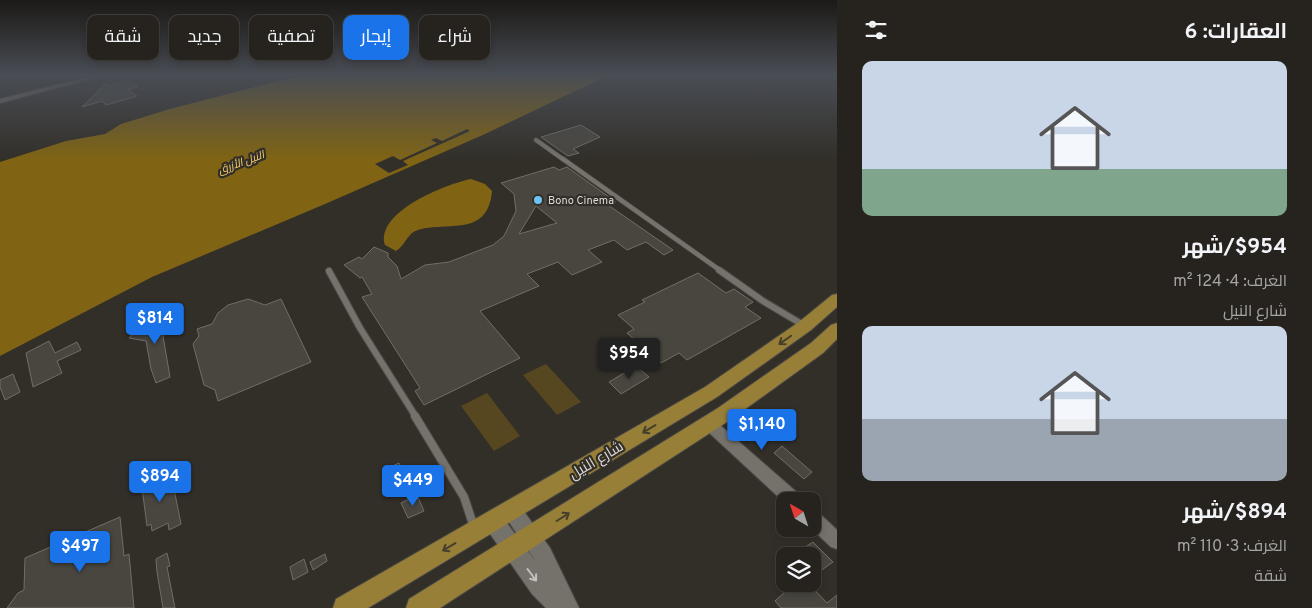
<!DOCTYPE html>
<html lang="ar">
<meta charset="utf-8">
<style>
body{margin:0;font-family:Overpass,Cairo,sans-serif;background:#2e2b28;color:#f1f3f6;direction:rtl;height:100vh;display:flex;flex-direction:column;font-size:19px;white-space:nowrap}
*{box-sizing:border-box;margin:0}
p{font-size:16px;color:#a4a4a4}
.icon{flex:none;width:28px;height:28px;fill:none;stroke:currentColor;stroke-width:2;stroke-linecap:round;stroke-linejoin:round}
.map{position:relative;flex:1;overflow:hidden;direction:ltr}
.side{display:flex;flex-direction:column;background:#26231f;width:475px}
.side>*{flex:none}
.banner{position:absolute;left:15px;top:15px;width:475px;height:45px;direction:rtl;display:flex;gap:10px}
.needle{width:32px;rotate:321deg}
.controls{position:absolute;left:776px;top:492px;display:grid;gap:10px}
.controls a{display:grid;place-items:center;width:45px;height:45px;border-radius:10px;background:#26231f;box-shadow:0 2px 8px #0003,0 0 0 1px #42403d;font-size:25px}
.price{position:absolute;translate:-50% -42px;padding:0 11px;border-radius:5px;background:#1a73e8;color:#fff;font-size:16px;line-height:32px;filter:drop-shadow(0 1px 2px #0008)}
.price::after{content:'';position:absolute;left:50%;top:30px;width:15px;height:11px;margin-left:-8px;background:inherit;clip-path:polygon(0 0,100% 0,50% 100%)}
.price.active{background:#222;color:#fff}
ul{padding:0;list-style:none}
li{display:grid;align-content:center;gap:10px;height:265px;padding:0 25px}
li span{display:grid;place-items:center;height:155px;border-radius:10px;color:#555}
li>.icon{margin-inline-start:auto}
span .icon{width:90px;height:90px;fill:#fffc;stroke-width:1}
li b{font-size:21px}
h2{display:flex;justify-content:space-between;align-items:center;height:60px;padding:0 25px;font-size:21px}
.pill{padding:0 18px;border-radius:10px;background:#26231f;box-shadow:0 2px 8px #0003,0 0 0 1px #42403d;font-size:18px;line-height:45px}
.pill.active{background:#1a73e8;color:#fff}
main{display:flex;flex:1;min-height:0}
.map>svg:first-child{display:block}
.green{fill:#574720}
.water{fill:#806414}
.pier{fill:#322f29}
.building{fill:#48463f;stroke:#716e67;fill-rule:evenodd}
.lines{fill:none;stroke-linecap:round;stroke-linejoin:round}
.service-far3-casing{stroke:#4d4a45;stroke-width:5}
.service-far2-casing{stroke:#4d4a45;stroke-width:5.5}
.service-far1-casing{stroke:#4d4a45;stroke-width:8}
.service-casing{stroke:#4d4a45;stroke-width:10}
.minor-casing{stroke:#4d4a45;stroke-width:2}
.tertiary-casing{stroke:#4d4a45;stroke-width:2}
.primary-casing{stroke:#4d4a45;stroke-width:2}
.path{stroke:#66635e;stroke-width:1;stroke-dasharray:2.5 1;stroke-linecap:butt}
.service-far3{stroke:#75726b;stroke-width:4}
.service-far2{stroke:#75726b;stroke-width:4.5}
.service-far1{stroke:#75726b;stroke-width:6}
.service{stroke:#75726b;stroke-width:8}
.minor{fill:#75726b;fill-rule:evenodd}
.tertiary{fill:#75726b;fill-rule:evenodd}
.primary{fill:#977f38;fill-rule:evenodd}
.oneway{stroke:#463f2c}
.oneway2{stroke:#c3c1bc}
.poi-dot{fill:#6fc2f4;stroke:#322f29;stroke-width:2}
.labels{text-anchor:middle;stroke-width:4.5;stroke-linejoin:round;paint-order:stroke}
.far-water-label{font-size:11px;font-style:italic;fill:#fbd16c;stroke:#322f29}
.far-poi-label{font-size:11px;fill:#dddbd7;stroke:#322f29;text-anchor:start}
.near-street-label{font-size:15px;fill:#dddbd7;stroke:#322f29}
</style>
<main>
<section class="side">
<h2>العقارات: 6<svg class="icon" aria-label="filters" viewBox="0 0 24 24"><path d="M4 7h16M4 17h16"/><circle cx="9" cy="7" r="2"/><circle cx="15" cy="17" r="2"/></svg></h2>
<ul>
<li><span style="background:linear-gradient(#c9d6e8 70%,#7fa58c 0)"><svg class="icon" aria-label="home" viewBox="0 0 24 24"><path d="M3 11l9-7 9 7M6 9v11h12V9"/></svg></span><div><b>$954/شهر</b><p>الغرف: 4 · 124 m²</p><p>شارع النيل</p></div></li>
<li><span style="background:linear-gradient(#c9d6e8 60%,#9aa5b1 0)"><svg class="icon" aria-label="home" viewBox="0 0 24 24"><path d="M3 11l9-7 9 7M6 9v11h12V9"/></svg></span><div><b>$894/شهر</b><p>الغرف: 3 · 110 m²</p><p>شقة</p></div></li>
</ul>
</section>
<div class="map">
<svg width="837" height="608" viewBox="0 0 837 608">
<rect width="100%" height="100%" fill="#322f29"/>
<!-- green -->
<g class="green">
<path d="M546 364 581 402 557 415 523 375Z"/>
<path d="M487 393 520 436 494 451 461 406Z"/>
</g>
<!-- water -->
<g class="water">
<path d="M301 75H609L485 134 325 204 152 277 0 356V162L66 141 105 134 121 124 170 109Z"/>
<path d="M471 179 485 184 492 191C488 238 447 221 418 230 407 233 405 246 396 251L385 245C375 212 446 184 471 179Z"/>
</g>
<!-- pier -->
<path class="pier" d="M467 129 470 131 403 161 408 165 389 173 375 164 393 156 400 160 437 143 431 140 436 138 442 141Z"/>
<!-- building -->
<g class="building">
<path d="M130 80 138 87 128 89 137 96 106 105 102 101 82 107 106 83 109 86Z"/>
<path d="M581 125 600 137 573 149 579 153 568 156 541 137Z"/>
<path d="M554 167 559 170 567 167 616 202 608 205 673 250 664 255 646 242 627 250 614 240 588 250 602 262 572 275 558 262 527 274 539 286 480 311 520 358 424 405 415 391 420 388 362 297 372 294 362 277 360 278 344 265 359 257 362 259 374 247 388 253V257L397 266 401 279 425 265 449 262 493 245 504 236 516 211 514 194 501 183ZM536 206 557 223 519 234Z"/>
<path d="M698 273 726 293 734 289 753 302 745 307 761 318 687 360 679 353 661 363 627 333 634 329 618 315 645 302 642 300Z"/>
<path d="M248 299 265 305 281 299 311 362 218 401 215 390 204 385 193 344 199 336 197 329 212 324 218 313 228 305Z"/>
<path d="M154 318 174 319 163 336 170 377 156 383 151 369 146 341 129 338 145 321Z"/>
<path d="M49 341 55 353 77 342 81 350 57 361 62 373 33 387 26 353Z"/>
<path d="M636 366 649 377 621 394 609 382Z"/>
<path d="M13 374 20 392 5 400 0 387V380Z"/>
<path d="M782 446 812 472 804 479 774 453Z"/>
<path d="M399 463 405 475 394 481 388 468Z"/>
<path d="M171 474 181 524 169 530 168 523 152 531 151 524 147 526 141 480 153 475 154 481Z"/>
<path d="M417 495 424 511 408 518 401 503Z"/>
<path d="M120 517 124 556 129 554 134 608H7L18 593 24 590 25 558Z"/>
<path d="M813 542 833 562 812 577V556H792Z"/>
<path d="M167 553 170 566 167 567 175 608H163L157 572 156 559Z"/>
<path d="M325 554 327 561 313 570 310 562Z"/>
<path d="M304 559 308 572 293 580 290 567Z"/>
<path d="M780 584H809L827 603 837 595V608H781L775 601 786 591Z"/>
</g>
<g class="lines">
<defs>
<path id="service-far3" d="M536 140 564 160"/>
<path id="service-far2" d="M563 159 721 271"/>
<g id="service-far1">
<path d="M719 270 763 301 805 326"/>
<path d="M329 271 360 328 416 417"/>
</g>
<path id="service" d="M415 416 464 497 474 527"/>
<g id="minor">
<path d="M96 75H105L0 103V99Z"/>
<path d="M709 418 714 420 800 495 802 501H785V503L704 428 702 424 704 420Z"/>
<path d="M812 510 818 512 837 530V549L831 547 812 529Z"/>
</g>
<path id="tertiary" d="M511 500 518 503 550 548 579 608H546L532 594 486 528 483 521 486 514 493 511 500 514 536 562 501 510 504 503Z"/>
<g id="primary">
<path d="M837 294V307L811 330 717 397 368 608H333L336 599 705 387 799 322 832 295Z"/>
<path d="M837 323V339L823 353 730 420 440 608H406L409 599 718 408 811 343 831 325Z"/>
</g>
</defs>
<!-- service-far3 casing -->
<use href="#service-far3" class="service-far3-casing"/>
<!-- service-far2 casing -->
<use href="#service-far2" class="service-far2-casing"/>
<!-- service-far1 casing -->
<use href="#service-far1" class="service-far1-casing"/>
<!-- service casing -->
<use href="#service" class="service-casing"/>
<!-- minor casing -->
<use href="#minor" class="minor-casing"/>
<!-- tertiary casing -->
<use href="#tertiary" class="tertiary-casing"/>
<!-- primary casing -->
<use href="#primary" class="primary-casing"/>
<!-- path -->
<g class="path">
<path d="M456 128 463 131"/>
<path d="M449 131 455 135"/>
<path d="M440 135 446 139"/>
<path d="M425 141 432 145"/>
<path d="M417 145 423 149"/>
<path d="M407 149 414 154"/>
<path d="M397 154 404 158"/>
</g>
<!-- service-far3 -->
<use href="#service-far3" class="service-far3"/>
<!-- service-far2 -->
<use href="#service-far2" class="service-far2"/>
<!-- service-far1 -->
<use href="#service-far1" class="service-far1"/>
<!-- service -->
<use href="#service" class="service"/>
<!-- minor -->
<use href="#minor" class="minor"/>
<!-- tertiary -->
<use href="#tertiary" class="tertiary"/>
<!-- primary -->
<use href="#primary" class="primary"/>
</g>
<!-- one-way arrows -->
<defs><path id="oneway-shaft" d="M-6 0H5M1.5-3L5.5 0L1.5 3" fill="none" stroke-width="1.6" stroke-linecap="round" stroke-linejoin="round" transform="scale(1.25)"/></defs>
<g class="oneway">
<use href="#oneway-shaft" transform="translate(785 340) rotate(145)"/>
<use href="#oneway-shaft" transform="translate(649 429) rotate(149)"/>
<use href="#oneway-shaft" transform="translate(563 517) rotate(-32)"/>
<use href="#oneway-shaft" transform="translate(449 547) rotate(149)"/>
</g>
<use class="oneway2" href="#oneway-shaft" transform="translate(532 575) rotate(53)"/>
<!-- sky -->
<linearGradient id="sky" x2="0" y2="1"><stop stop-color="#1c1a17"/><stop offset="0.47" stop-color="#494d54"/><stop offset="1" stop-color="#494d54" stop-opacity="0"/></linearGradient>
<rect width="837" height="160" fill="url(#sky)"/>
<!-- markers -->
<circle class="poi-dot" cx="538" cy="200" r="5"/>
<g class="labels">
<!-- far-water labels -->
<g class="far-water-label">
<text transform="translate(241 162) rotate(-20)" y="4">النيل الأزرق</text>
</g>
<!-- far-poi labels -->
<g class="far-poi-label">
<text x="548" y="204">Bono Cinema</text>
</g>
<!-- near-street labels -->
<g class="near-street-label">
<text transform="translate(596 460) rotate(-31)" y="5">شارع النيل</text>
</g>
</g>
</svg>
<div class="controls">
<a><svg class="needle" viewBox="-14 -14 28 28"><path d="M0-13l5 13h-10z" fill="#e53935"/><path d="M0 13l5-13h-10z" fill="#a4a4a4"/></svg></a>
<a><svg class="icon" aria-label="layers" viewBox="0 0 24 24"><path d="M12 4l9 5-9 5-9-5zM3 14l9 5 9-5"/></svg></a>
</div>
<b class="price" style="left:155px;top:345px">$814</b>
<b class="price active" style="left:629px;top:380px">$954</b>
<b class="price" style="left:762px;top:451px">$1,140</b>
<b class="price" style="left:160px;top:503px">$894</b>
<b class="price" style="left:413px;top:507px">$449</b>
<b class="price" style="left:80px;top:573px">$497</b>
<div class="banner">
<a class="pill">شراء</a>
<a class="pill active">إيجار</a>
<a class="pill">تصفية</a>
<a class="pill">جديد</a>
<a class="pill">شقة</a>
</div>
</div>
</main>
